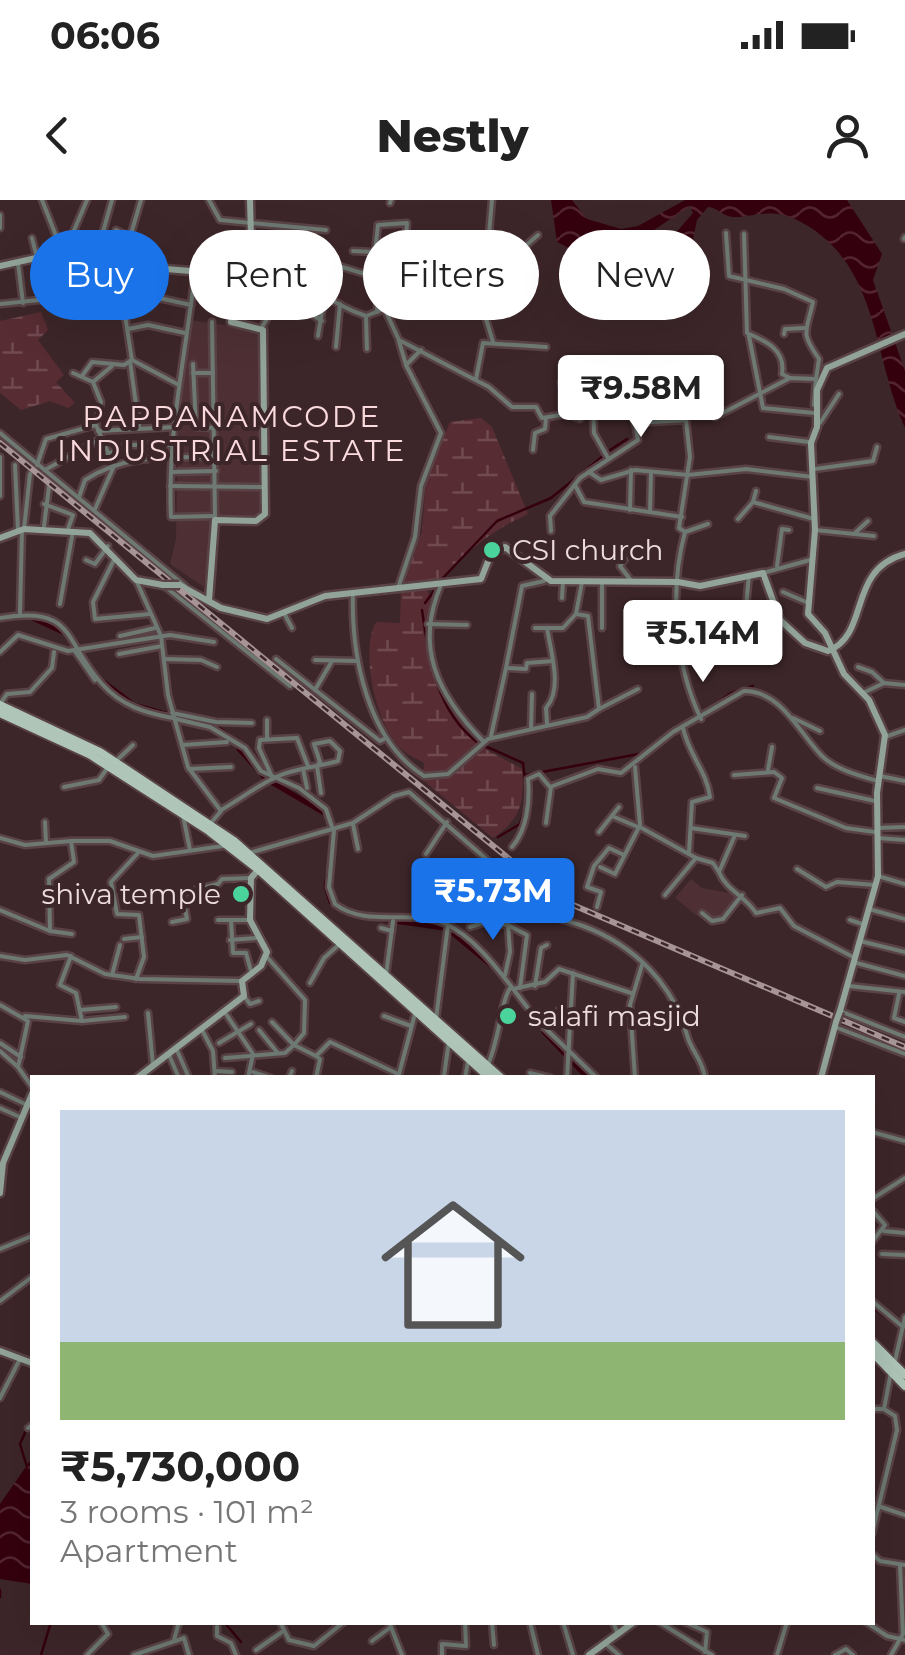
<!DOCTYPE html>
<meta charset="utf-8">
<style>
body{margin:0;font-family:Montserrat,sans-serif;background:#f2f2f2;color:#222;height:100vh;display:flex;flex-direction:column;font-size:38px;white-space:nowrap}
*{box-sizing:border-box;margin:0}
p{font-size:32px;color:#767676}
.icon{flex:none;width:55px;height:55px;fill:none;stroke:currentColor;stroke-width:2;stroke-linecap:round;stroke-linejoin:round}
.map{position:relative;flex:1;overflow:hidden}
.details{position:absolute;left:30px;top:875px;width:845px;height:550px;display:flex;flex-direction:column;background:#fff;border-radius:0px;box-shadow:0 10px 40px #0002}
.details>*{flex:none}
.top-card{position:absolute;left:30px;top:30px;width:845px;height:90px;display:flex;gap:20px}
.price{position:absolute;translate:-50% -85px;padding:0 22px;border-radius:10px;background:#fff;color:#222;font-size:32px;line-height:65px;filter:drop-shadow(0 2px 5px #0008)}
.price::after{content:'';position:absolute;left:50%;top:60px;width:30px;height:22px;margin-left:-15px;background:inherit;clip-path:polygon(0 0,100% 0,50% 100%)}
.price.selected{background:#1a73e8;color:#fff}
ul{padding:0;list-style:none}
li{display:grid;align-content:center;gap:20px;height:530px;padding:0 30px}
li+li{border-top:2px solid #e0e0e0}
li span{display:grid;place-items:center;height:310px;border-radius:0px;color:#555}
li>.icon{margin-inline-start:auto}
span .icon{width:180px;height:180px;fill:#fffc;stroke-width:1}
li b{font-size:42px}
.chip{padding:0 35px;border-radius:45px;background:#fff;box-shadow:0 10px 40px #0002;font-size:35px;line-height:90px}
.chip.selected{background:#1a73e8;color:#fff}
.status{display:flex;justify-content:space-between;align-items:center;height:70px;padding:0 50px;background:#fff;direction:ltr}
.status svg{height:28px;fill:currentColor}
header{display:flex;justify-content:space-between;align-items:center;height:130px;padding:0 30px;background:#fff;font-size:45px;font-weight:800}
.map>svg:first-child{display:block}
.built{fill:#4e3034}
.wetland{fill:url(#wetland-marsh)}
.water{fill:url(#water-waves)}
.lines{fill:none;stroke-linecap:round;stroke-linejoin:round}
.stream{stroke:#35000e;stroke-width:2.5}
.canal{stroke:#35000e;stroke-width:5}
.street-casing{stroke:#594346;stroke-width:9}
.secondary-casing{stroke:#594346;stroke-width:11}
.primary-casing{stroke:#594346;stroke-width:12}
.street{stroke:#6e7973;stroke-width:4}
.secondary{stroke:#92a49a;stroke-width:6}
.primary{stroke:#aec5b8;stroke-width:8}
.rail-casing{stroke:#a79497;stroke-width:6}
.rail{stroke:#3d2629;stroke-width:2.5;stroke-dasharray:8;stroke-linecap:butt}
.secondary-bridge-casing{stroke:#594346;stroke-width:11;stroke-linecap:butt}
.secondary-bridge{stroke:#92a49a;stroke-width:6}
.poi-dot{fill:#4ad49c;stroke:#3d2629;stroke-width:4}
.labels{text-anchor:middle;stroke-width:8;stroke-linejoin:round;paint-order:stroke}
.poi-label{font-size:28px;fill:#ecdcde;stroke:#3d2629;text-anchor:start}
.neighbourhood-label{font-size:30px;letter-spacing:2.5px;fill:#fadadd;stroke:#3d2629}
</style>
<div class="status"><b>06:06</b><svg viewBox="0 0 49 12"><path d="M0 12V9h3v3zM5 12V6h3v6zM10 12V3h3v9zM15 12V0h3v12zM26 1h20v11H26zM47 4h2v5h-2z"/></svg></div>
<header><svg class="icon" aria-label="back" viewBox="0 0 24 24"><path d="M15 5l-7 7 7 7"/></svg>Nestly<svg class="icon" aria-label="person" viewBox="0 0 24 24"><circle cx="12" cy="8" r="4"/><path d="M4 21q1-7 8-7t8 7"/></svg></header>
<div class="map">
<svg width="905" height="1455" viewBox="0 0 905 1455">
<defs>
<pattern id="wetland-marsh" width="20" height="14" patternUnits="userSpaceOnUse" patternTransform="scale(2.5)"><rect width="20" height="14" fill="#582c33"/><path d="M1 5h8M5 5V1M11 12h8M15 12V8" fill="none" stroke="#704a50"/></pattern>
<pattern id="water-waves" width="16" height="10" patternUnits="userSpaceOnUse" patternTransform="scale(2.5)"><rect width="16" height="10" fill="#35000e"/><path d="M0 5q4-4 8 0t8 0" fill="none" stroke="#522531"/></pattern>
</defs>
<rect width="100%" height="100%" fill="#3d2629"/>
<!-- built -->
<g class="built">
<path d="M190 120 259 130 263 314 260 318 213 319 204 387 170 364 176 339 178 228Z"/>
<path d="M691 679 702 688 741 695 722 719 696 715 675 698Z"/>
</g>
<!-- wetland -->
<g class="wetland">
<path d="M41 112 48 130 38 140 64 175 56 182 75 203 68 208 50 201 21 210 0 193V121Z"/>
<path d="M481 218 492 227 528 314C491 331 467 350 441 381L404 385 422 331 426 280 450 222Z"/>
<path d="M427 390 431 398 424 427 428 460 443 500 478 545 522 569C525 601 521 619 493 638L423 580 424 563C418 559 409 556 404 551 377 530 359 453 376 422L400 423 401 392Z"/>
</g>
<!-- water -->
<g class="water">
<path d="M551 0H572L587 19 621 29 638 26 685 0H847L882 54 873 80 905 171V228C871 153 880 60 795 19 768 6 742 21 728 16 720 13 717 8 708 7L697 20 691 48 674 52 668 42 693 13 690 6 654 30 630 39 573 50 557 42Z"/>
<path d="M32 1258V1384L0 1379V1304Z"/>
</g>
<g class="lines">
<!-- stream -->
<g class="stream">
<path d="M607 252 627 239"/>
<path d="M440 381 497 321 551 298 603 256"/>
<path d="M425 403 436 388"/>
<path d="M422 410C429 459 436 511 478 543"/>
<path d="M703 513 731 493 753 486"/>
<path d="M485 546 523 563 527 597"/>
<path d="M652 552 689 524"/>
<path d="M526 575 644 553"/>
<path d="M498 637 520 624 526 605"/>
<path d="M27 1267 20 1244 27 1228"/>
<path d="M0 1390V1397"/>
<path d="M82 1422H88"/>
<path d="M224 1422 241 1442"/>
<path d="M41 1455 51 1422"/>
</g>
<!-- canal -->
<g class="canal">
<path d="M28 416 67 434"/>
<path d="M101 480 134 505 169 515"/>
<path d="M177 517 215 526 235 541"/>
<path d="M239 549 267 580"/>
<path d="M273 583 326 614"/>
<path d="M329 670 326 686 331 702 348 713"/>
<path d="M373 718 444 728"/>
<path d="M449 730 497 770"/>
<path d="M515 789 540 823"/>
<path d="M544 832 588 878"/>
<path d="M872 1105 902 1128"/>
</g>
<defs>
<g id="street">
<path d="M42 0 62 51"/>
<path d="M209 0 220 20 326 30"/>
<path d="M492 0 487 57 491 86 484 112 493 142"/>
<path d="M390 3 391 0"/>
<path d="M0 15V28"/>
<path d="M116 30 130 37"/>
<path d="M726 33 729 76 784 89 813 102C806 134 800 131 819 159L816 179"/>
<path d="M744 34 747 133C766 141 786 150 782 174L790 178"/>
<path d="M32 38 37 58"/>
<path d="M904 39 905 37"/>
<path d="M430 46 452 48 457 58 487 59"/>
<path d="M287 50 378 78"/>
<path d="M353 51 373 52"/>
<path d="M97 53 112 0"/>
<path d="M487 54 522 49 538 35"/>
<path d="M123 61 141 0"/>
<path d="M18 63 23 103"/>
<path d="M245 70C313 72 313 98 366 116L420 95 470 89 474 76 490 75"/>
<path d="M195 72C186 154 167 234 171 317L215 316"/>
<path d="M319 88 335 63"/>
<path d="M137 91 142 67"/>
<path d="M279 93 322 121"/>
<path d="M104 95 108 57"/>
<path d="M60 99 66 49 87 0"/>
<path d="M0 104 127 91 191 105"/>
<path d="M377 112 381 58 375 52 378 25 407 23 405 50 381 58"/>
<path d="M386 112 399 140 489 187 512 207H536L542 218 567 214 580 219 583 211 596 206 599 197 617 195 623 211 632 213 635 223 686 220 690 257 679 328 685 332C669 391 675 465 701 519"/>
<path d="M366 116 367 149"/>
<path d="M212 122 215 315"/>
<path d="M262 127 277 102 284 73"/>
<path d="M128 129 148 125 185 133"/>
<path d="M784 134 785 129 804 128"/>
<path d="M318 136 325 92"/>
<path d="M749 136 763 208 814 213"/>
<path d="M399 141 406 165"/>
<path d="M336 147 340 104"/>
<path d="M132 160 179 185"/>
<path d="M130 161 139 226"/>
<path d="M193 164 196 227 214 228"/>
<path d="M73 173 93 182 101 202 96 225 114 266"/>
<path d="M193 173H213"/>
<path d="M82 176 92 162 124 165 132 160 124 109 127 91"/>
<path d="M476 179 483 143 546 147"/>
<path d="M93 182 112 166"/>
<path d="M561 182 569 214"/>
<path d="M593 207 594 233 608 258"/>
<path d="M686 218V199L712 208 715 217 790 178 816 179 814 205"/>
<path d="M820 223 839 194"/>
<path d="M98 231 176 227"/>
<path d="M0 233 185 386"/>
<path d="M769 237 809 242"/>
<path d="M533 250 535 233 545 229 546 218"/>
<path d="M108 254 127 245H171"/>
<path d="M0 257V296"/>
<path d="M15 265 18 330"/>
<path d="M37 265 46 239 96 225"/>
<path d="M815 269 873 261 877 247"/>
<path d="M45 270 100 239"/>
<path d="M171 272 216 271"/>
<path d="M589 272 601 280 635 270 688 275 746 269 813 277"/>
<path d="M575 285 584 302 682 317"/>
<path d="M170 286 265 287"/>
<path d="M756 291 753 302 814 319"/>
<path d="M79 297 85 280C125 254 171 257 216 257"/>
<path d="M44 304 73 315 68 329"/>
<path d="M95 309 114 266"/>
<path d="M630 310 631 270"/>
<path d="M650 312 651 272"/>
<path d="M738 319 753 302"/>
<path d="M44 326 49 287"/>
<path d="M24 329 30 274"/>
<path d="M815 330 874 336"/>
<path d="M551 331 550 316 580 278 638 240 635 223"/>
<path d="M685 332 708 324"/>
<path d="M855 333 868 321"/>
<path d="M629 353 620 366 632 382"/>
<path d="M86 360 95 364 108 346"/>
<path d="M114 360 93 402 95 419 150 414"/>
<path d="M777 366 782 329 789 330"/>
<path d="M763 373 810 360"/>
<path d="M136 380 161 436 168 495 188 567 221 611 210 624"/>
<path d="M544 381 522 386 506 468 526 469 527 463 553 461"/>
<path d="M582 382 576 414 588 416 599 509 638 489"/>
<path d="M163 385 290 486"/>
<path d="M441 385C414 448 438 495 483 541"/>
<path d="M398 388 415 337 421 286 441 233 406 165 421 150"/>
<path d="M353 392C351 455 367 540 424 576L448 574 488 539 587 517 599 509"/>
<path d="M783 392 806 402"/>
<path d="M562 398 563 381"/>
<path d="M60 404 73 331"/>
<path d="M20 413 22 330"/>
<path d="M284 413 292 428"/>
<path d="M0 418C77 405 63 442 102 484 122 506 145 513 173 518"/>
<path d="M428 424 467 425"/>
<path d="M535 428H563L576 414"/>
<path d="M602 428V382"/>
<path d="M120 436 155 428"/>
<path d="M680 442 701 441"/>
<path d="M75 451 95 480"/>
<path d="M0 452 18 435 68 451 170 435 214 442"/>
<path d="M712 452 721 453 724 441 737 438V421L745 418 749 375"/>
<path d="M119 454 162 446"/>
<path d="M164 459 201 460 217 467"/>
<path d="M276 459 380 541 384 539"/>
<path d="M755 459 764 421 776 414"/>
<path d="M315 460 358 461"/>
<path d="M858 467 872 472 884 483"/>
<path d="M315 490 332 461"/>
<path d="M863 493 884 483 905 485"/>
<path d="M0 504 7 494 30 492 52 468 54 452"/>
<path d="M172 513 216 522 252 523"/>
<path d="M793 518 820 531"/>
<path d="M176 519 210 527 245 548 261 571 299 588 326 609 333 630"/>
<path d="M547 524 546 508C563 489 551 453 547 428"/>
<path d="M683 528C689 555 707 572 710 597L692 602 689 652"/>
<path d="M531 529 532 494"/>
<path d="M491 536 506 468"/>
<path d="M885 537 905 530"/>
<path d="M267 538V520"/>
<path d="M182 545 227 542"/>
<path d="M115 562 133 545"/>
<path d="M189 569 231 567"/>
<path d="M303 569 307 588"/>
<path d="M768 570 772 547"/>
<path d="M734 575 774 572 782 578 774 598 846 628 875 632"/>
<path d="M880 576 905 581"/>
<path d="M273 579 259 548 260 540 297 538 308 566"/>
<path d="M64 587 99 580 108 567"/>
<path d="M817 588 875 601"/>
<path d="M221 610C239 600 257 586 276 577 295 568 318 567 338 561L340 551 330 541 314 544 320 562 317 566 321 593"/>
<path d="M183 615 190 650"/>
<path d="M612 616 638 627"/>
<path d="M45 622 46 642"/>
<path d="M546 623 551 587"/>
<path d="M353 624 358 649"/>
<path d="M640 627 696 658"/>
<path d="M691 628 745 636"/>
<path d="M878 628 905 627"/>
<path d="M334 630 329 687 335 704C366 728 410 709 444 723 478 738 505 779 527 807"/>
<path d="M599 632 619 607"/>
<path d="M735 635 719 672C726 690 745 696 756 713L780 708 794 726 855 758"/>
<path d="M0 638 25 645 71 641 74 662 49 679 50 731 0 710"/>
<path d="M878 638 905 640"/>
<path d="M71 641H110L153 656 223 646"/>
<path d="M512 647C527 630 530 602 528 579L539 574 550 587 598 569 621 573 673 532 744 491C781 491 798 531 821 555 834 569 860 576 878 581"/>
<path d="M249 653 353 623 394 596 409 592 523 691 524 707C544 716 563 719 583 726 634 745 673 784 687 835 691 851 703 860 705 878"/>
<path d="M426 654 447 622"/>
<path d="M600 667 615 674 640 625 635 567"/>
<path d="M797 669 826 687 837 682 875 685"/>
<path d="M473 670 483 676"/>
<path d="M878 676 905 684"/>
<path d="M463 683 481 687"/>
<path d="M480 695 489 664"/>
<path d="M665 695 696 658 713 663 719 672"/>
<path d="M597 707 601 692 587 687 594 666 609 648 624 655"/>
<path d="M869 709 905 719"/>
<path d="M702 713 712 721 723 719 742 695"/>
<path d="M218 720H250"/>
<path d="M231 720 233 753H246L251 771"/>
<path d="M850 720 865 725"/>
<path d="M172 722 187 719 182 693 218 684 222 679 251 678"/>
<path d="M508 725 527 735 520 788"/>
<path d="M470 727 486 722 508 725 510 752 505 775"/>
<path d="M381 728 392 731"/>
<path d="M50 731 72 734"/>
<path d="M124 739 142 737"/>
<path d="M230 740 256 738"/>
<path d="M860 741 905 752"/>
<path d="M0 756 25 760 67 755 105 774 140 779 242 781"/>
<path d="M71 756 60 785 76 793 82 821"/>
<path d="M266 756 305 800 304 833 294 845 272 822"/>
<path d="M853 762 905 776"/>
<path d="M112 775 120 745"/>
<path d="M386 775 393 721"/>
<path d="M136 779 144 757 139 715 117 714 111 682 138 653"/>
<path d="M310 783 324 758 341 743"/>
<path d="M535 786 541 748 547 745"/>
<path d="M849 786 905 792"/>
<path d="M513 789 545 782 559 769 631 793"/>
<path d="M899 794 894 818 905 822"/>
<path d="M244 796 250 804 259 801"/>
<path d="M0 805 28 821 18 867 32 887"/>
<path d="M80 810 116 807"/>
<path d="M558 811 570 813"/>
<path d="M840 811 905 837"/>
<path d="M148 813 153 865"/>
<path d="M226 814 253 854 248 878"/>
<path d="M25 816 82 821 125 817"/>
<path d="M384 816 411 826"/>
<path d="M436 819 448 725"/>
<path d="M544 827 597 878"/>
<path d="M835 827 905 854"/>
<path d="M202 830 213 851 215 878"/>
<path d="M259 830 277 852"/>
<path d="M0 843 21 857"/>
<path d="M219 843 251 824"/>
<path d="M176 848 189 878"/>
<path d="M0 851 18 867"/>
<path d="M169 855 179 878"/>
<path d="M225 858 285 853 294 845 316 856 330 842 396 873"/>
<path d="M487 866C499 844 501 798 511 787"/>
<path d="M215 871 232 872"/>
<path d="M253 872 271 878"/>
<path d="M530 873 551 878"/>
<path d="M444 876 449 841"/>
<path d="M289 878 292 871"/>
<path d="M316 878 320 859 316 856"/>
<path d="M398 878 416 810"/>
<path d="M465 878 468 862"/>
<path d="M567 878 573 773"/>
<path d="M635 878 630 805 642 765"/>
<path d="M0 892 27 905"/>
<path d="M0 908 22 918"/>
<path d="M872 932 905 941"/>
<path d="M872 999 905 978"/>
<path d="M872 1010 885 1025 872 1042"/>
<path d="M884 1031 905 1033"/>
<path d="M0 1049 32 1036"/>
<path d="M882 1054 905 1055"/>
<path d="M0 1101 32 1077"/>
<path d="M872 1101 903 1127"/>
<path d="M895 1161 905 1117"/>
<path d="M0 1198 20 1159"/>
<path d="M872 1209H884L891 1172"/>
<path d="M28 1228 32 1225"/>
<path d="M881 1307 905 1315"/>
<path d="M872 1334 897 1230 895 1216 884 1209"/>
<path d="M872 1354 880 1361 905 1365"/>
<path d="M280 1422 289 1440 314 1446 344 1422"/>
<path d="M389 1422 402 1455"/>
<path d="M492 1422 494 1445"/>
<path d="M530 1422 538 1455"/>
<path d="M563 1422 573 1455"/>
<path d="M613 1422 617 1432"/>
<path d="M659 1422 712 1455"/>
<path d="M685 1422 707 1432 705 1452"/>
<path d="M866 1422 887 1436 905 1440"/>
<path d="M217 1427V1436L231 1443 236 1455"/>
<path d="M174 1440 179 1422"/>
<path d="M372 1441 391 1427"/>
<path d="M606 1444 619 1455"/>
<path d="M256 1450 282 1432"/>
<path d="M87 1455 108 1434 101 1422"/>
<path d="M134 1455 184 1438 189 1455"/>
<path d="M442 1455V1444L466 1446 465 1422"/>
<path d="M777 1455 787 1422"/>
<path d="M835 1455 846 1449 853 1455"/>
<path d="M891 1455 903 1434 900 1365"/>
</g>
<g id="secondary">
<path d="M0 66 76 49 142 67 202 72 241 90"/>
<path d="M0 338 24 329 90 333 136 380 163 385"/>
<path d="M179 385 221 408 267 419 325 396 481 379 489 359 505 347 551 381 678 382 700 386 763 373 780 420 805 443 828 451C871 434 846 370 905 354"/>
<path d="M209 400 215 320 256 321 265 314 263 130 231 122 251 38 250 0"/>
<path d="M840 811 878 676 877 593 885 535 869 500 844 474 825 433 808 414 815 330 811 243 817 227V190L827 168 905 134"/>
<path d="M137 878 244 796 242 781 261 766 267 752 250 720 251 678 259 669"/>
<path d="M821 878 836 822"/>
<path d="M0 993 3 963 32 894"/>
<path d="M0 1151 32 1163"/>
<path d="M589 1455 634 1422"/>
</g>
<g id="primary">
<path d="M0 505 100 552 234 641 501 878"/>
<path d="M0 513 89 554 209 631 259 670 490 878"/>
<path d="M872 1142 905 1175"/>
<path d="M872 1152 905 1186"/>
</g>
</defs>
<!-- street casing -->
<use href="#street" class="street-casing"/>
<!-- secondary casing -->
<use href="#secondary" class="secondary-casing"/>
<!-- primary casing -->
<use href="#primary" class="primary-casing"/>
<!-- street -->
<use href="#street" class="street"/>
<!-- secondary -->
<use href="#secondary" class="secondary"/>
<!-- primary -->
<use href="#primary" class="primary"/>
<defs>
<path id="rail" d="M0 243 530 676 573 705 905 847"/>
</defs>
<!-- rail casing -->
<use href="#rail" class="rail-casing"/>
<!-- rail -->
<use href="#rail" class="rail"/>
<defs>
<g id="secondary-bridge">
<path d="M163 385H179"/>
<path d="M836 822 840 811"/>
</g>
</defs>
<!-- secondary-bridge casing -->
<use href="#secondary-bridge" class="secondary-bridge-casing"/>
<!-- secondary-bridge -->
<use href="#secondary-bridge" class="secondary-bridge"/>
</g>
<!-- markers -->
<g class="poi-dot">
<circle cx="492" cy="350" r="10"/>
<circle cx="241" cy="694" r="10"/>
<circle cx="508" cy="816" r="10"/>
</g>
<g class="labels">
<!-- poi labels -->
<g class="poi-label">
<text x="512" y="360">CSI church</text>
<text x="221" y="704" text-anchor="end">shiva temple</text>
<text x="528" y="826">salafi masjid</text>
</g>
<!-- neighbourhood labels -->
<g class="neighbourhood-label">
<text x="232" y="227">PAPPANAMCODE<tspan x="232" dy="34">INDUSTRIAL ESTATE</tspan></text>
</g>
</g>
</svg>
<b class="price" style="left:641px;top:240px">₹9.58M</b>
<b class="price" style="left:703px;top:485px">₹5.14M</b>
<b class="price selected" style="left:493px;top:743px">₹5.73M</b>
<div class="top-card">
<a class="chip selected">Buy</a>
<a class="chip">Rent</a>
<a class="chip">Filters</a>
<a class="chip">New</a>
</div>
<section class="details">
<ul>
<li><span style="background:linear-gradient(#c9d6e8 75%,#8fb573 0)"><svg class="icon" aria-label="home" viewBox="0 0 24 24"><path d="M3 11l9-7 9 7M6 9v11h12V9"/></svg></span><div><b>₹5,730,000</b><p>3 rooms · 101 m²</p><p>Apartment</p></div></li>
</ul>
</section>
</div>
